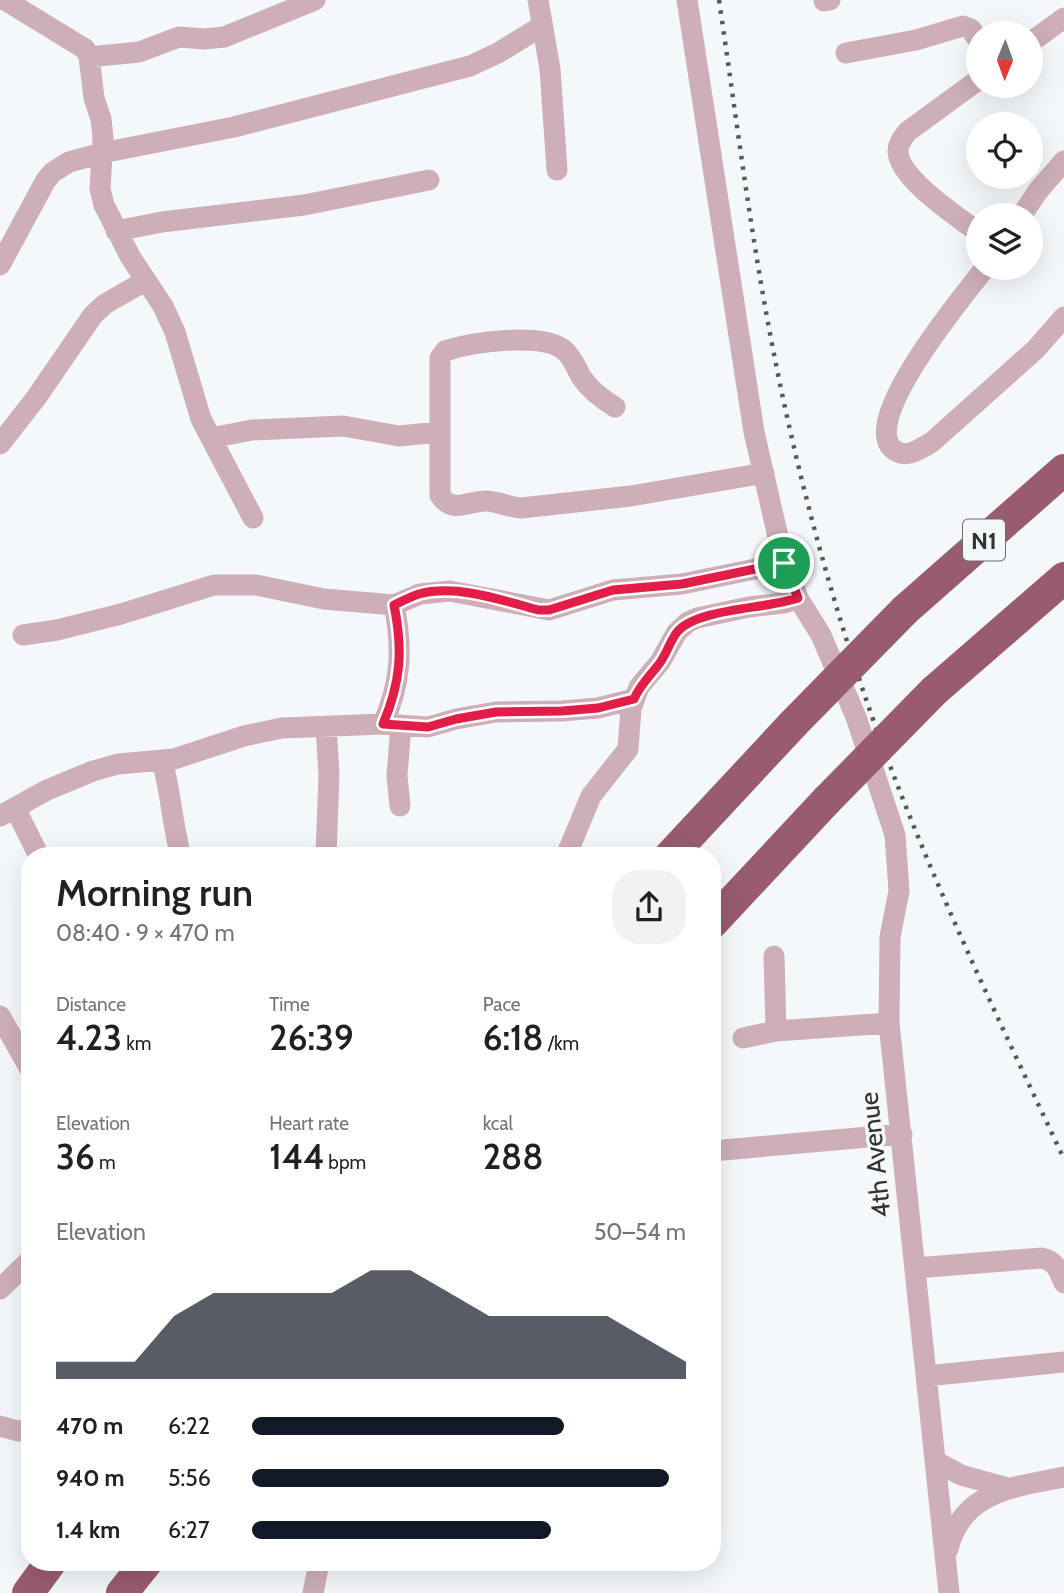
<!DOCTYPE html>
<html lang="en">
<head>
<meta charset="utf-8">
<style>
	:root { --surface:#fff; --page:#f2f2f2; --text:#202124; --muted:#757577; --accent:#111827 }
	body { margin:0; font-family:Cabin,sans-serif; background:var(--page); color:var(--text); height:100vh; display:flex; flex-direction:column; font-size:26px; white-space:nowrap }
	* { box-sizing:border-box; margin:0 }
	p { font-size:23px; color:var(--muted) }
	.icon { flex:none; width:38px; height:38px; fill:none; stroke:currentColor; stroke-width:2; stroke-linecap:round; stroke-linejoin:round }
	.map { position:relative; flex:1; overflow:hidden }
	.drawer { position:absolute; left:21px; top:847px; width:700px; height:724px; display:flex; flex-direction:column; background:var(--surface); border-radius:28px; box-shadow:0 7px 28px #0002 }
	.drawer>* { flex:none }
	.needle { width:46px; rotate:181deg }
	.controls { position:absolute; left:966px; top:21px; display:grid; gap:14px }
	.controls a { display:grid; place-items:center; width:77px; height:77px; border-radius:50%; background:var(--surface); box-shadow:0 7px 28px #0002; font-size:35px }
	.pin { position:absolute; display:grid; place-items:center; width:60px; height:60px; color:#fff; margin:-30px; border:4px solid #fff; border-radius:50%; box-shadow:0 2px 7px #0007 }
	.round { display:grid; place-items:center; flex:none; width:74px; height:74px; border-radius:28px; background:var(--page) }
	.summary { display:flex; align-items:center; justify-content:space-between; height:119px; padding:0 35px }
	h1 { font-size:38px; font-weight:600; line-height:52px }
	.metrics { display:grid; grid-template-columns:repeat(3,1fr); gap:10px; height:119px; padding:7px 35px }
	.metrics div { display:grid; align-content:center }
	.metrics b { font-size:35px; font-weight:600 }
	.metrics small { font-size:19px; font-weight:400 }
	.metrics p { font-size:19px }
	.chart { height:196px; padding:14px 35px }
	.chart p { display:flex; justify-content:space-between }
	.chart svg { width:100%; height:126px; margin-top:7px; fill:var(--accent); opacity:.7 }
	ul { padding:0 35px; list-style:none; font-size:23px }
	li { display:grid; grid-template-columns:112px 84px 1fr; align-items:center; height:52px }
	li i { height:18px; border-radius:9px; background:var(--accent) }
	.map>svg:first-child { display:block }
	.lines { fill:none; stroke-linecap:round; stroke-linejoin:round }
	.minor { stroke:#ceafb7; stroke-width:21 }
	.highway { stroke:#995c6e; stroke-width:32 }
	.rail { stroke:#565859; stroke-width:4.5; stroke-dasharray:3.5 7; stroke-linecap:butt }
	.highway-bridge { stroke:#995c6e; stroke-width:32 }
	.route-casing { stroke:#fff; stroke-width:14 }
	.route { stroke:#e11d48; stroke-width:9 }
	.labels { text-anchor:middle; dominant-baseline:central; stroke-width:7; stroke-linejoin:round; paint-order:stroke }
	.shield { fill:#f5f8fa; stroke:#6c6d6f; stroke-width:2 }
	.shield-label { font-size:24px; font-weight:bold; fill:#313233 }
	.street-label { font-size:26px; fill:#313233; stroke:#f5f8fa }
</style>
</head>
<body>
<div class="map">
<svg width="1064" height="1593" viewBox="0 0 1064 1593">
	<rect width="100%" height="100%" fill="#f5f8fa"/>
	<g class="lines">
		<!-- minor -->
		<path class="minor" d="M5,0l80,49 4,8 5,41 7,21 2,19 -3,51 4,16 27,53 32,48 12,26 26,87 10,19 41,-8 91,-4 56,10 40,-4
			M538,0l12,69 7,101
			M687,0l67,432 30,131 14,35 23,37 35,82 39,118 4,56 -9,46 -1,86 60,570
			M824,1l6,-1
			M1031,42l33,-24
			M846,53l70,-13 47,-14 8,3 7,11
			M89,57l50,-5 40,-15 26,2 19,-2 91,-37
			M978,80l-71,52c-4,6 -9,11 -9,19 0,27 60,66 80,81
			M1022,215l16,-24 26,-30
			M116,231l46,-9 142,-17 125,-25
			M0,265l46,-85 7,-8 16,-10 33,-9 132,-26 236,-61 28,-13 44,-27
			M985,268c-20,26 -126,152 -92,181 13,11 27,0 39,-7l104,-93 28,-32
			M615,407c-13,-8 -25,-17 -33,-29 -6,-9 -9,-21 -18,-28 -22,-18 -93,-8 -119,1l-5,7v137c12,20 30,5 47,6 12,1 22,6 34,7l110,-12 133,-23
			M211,438l42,80
			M0,444l36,-46 57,-83 12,-11 40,-23
			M394,605l26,-11 30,-3 99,19 64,-20 69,-6 102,-21
			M23,635l34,-5 64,-16 93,-29h42l68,14 70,6c9,44 7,77 -11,119
			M326,726l3,48 -3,82
			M162,761c9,31 10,63 19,95
			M400,806l-3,-30 4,-51
			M15,808l24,48
			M0,816l47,-26 46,-19 25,-7 56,-5 70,-23 38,-8 101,-4 45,3 28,-8 40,-7 66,-1 36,-3 36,-9
			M566,856l25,-60 37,-47 3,-40 8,-22 21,-25 17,-30 11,-10 9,-4 52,-11 35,-4 14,-5
			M774,956l2,75
			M0,1016l30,53
			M743,1038l33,-7 113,-8
			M712,1151l190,-17
			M915,1268l127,-10c14,3 17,13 22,25
			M0,1289l30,-29
			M926,1376l138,-14
			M0,1426l18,5 12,-1
			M935,1461l26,14 47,13
			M948,1549c14,-58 66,-62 116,-72
			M313,1593l6,-30"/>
		<!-- highway -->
		<path class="highway" d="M905,610l159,-140
			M934,691l130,-113
			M670,856l124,-133
			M712,923l115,-123
			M28,1593l22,-30
			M122,1593l24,-30"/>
		<!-- rail -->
		<path class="rail" d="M719,0c17,115 31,230 53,344 23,120 56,245 96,361 54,156 126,305 196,454"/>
		<!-- highway-bridge -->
		<path class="highway-bridge" d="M794,723l111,-113
			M827,800l107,-109"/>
	</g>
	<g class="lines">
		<defs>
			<path id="route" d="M784,563l14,35c-31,11 -99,10 -120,33 -8,9 -11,23 -19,33 -9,12 -19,21 -25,35l-36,9 -36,3 -66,1 -40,7 -28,8 -45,-3c18,-42 20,-75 11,-119 8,-4 16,-8 25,-11 37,-10 83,6 119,16h11l64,-20 69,-6z"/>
		</defs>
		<!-- route casing -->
		<use href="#route" class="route-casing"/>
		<!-- route -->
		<use href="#route" class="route"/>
	</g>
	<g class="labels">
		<!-- shield labels -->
		<rect class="shield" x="963" y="519.5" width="42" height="41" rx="5"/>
		<g class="shield-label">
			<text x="984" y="540">N1</text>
		</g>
		<!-- street labels -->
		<g class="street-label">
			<text transform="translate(875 1155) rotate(-96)">4th Avenue</text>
		</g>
	</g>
</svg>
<div class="controls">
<a><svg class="needle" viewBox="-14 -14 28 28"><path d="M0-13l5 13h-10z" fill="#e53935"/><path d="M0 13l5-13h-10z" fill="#757577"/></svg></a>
<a><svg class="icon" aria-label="locate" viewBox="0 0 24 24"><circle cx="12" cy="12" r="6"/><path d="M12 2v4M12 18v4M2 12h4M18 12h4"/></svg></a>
<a><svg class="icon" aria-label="layers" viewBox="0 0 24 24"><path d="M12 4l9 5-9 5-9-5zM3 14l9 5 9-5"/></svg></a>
</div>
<div class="pin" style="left:784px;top:563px;background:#1e9e55"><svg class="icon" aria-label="arrive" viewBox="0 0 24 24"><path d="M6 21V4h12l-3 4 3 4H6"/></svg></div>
<section class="drawer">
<div class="summary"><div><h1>Morning run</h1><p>08:40 · 9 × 470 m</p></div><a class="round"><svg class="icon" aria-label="share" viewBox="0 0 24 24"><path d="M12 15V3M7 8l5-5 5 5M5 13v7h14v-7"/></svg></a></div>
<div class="metrics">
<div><p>Distance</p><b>4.23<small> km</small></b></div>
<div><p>Time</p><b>26:39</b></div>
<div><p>Pace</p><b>6:18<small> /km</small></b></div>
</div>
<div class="metrics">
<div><p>Elevation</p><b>36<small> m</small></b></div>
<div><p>Heart rate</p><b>144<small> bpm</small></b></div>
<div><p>kcal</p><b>288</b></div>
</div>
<div class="chart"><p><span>Elevation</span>50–54 m</p>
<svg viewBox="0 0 160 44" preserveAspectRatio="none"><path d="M0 44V38L10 38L20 38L30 22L40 14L50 14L60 14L70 14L80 6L90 6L100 14L110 22L120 22L130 22L140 22L150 30L160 38V44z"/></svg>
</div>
<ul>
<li><b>470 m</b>6:22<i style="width:72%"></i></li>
<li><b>940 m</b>5:56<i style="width:96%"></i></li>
<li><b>1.4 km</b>6:27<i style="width:69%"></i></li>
</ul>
</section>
</div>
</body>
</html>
